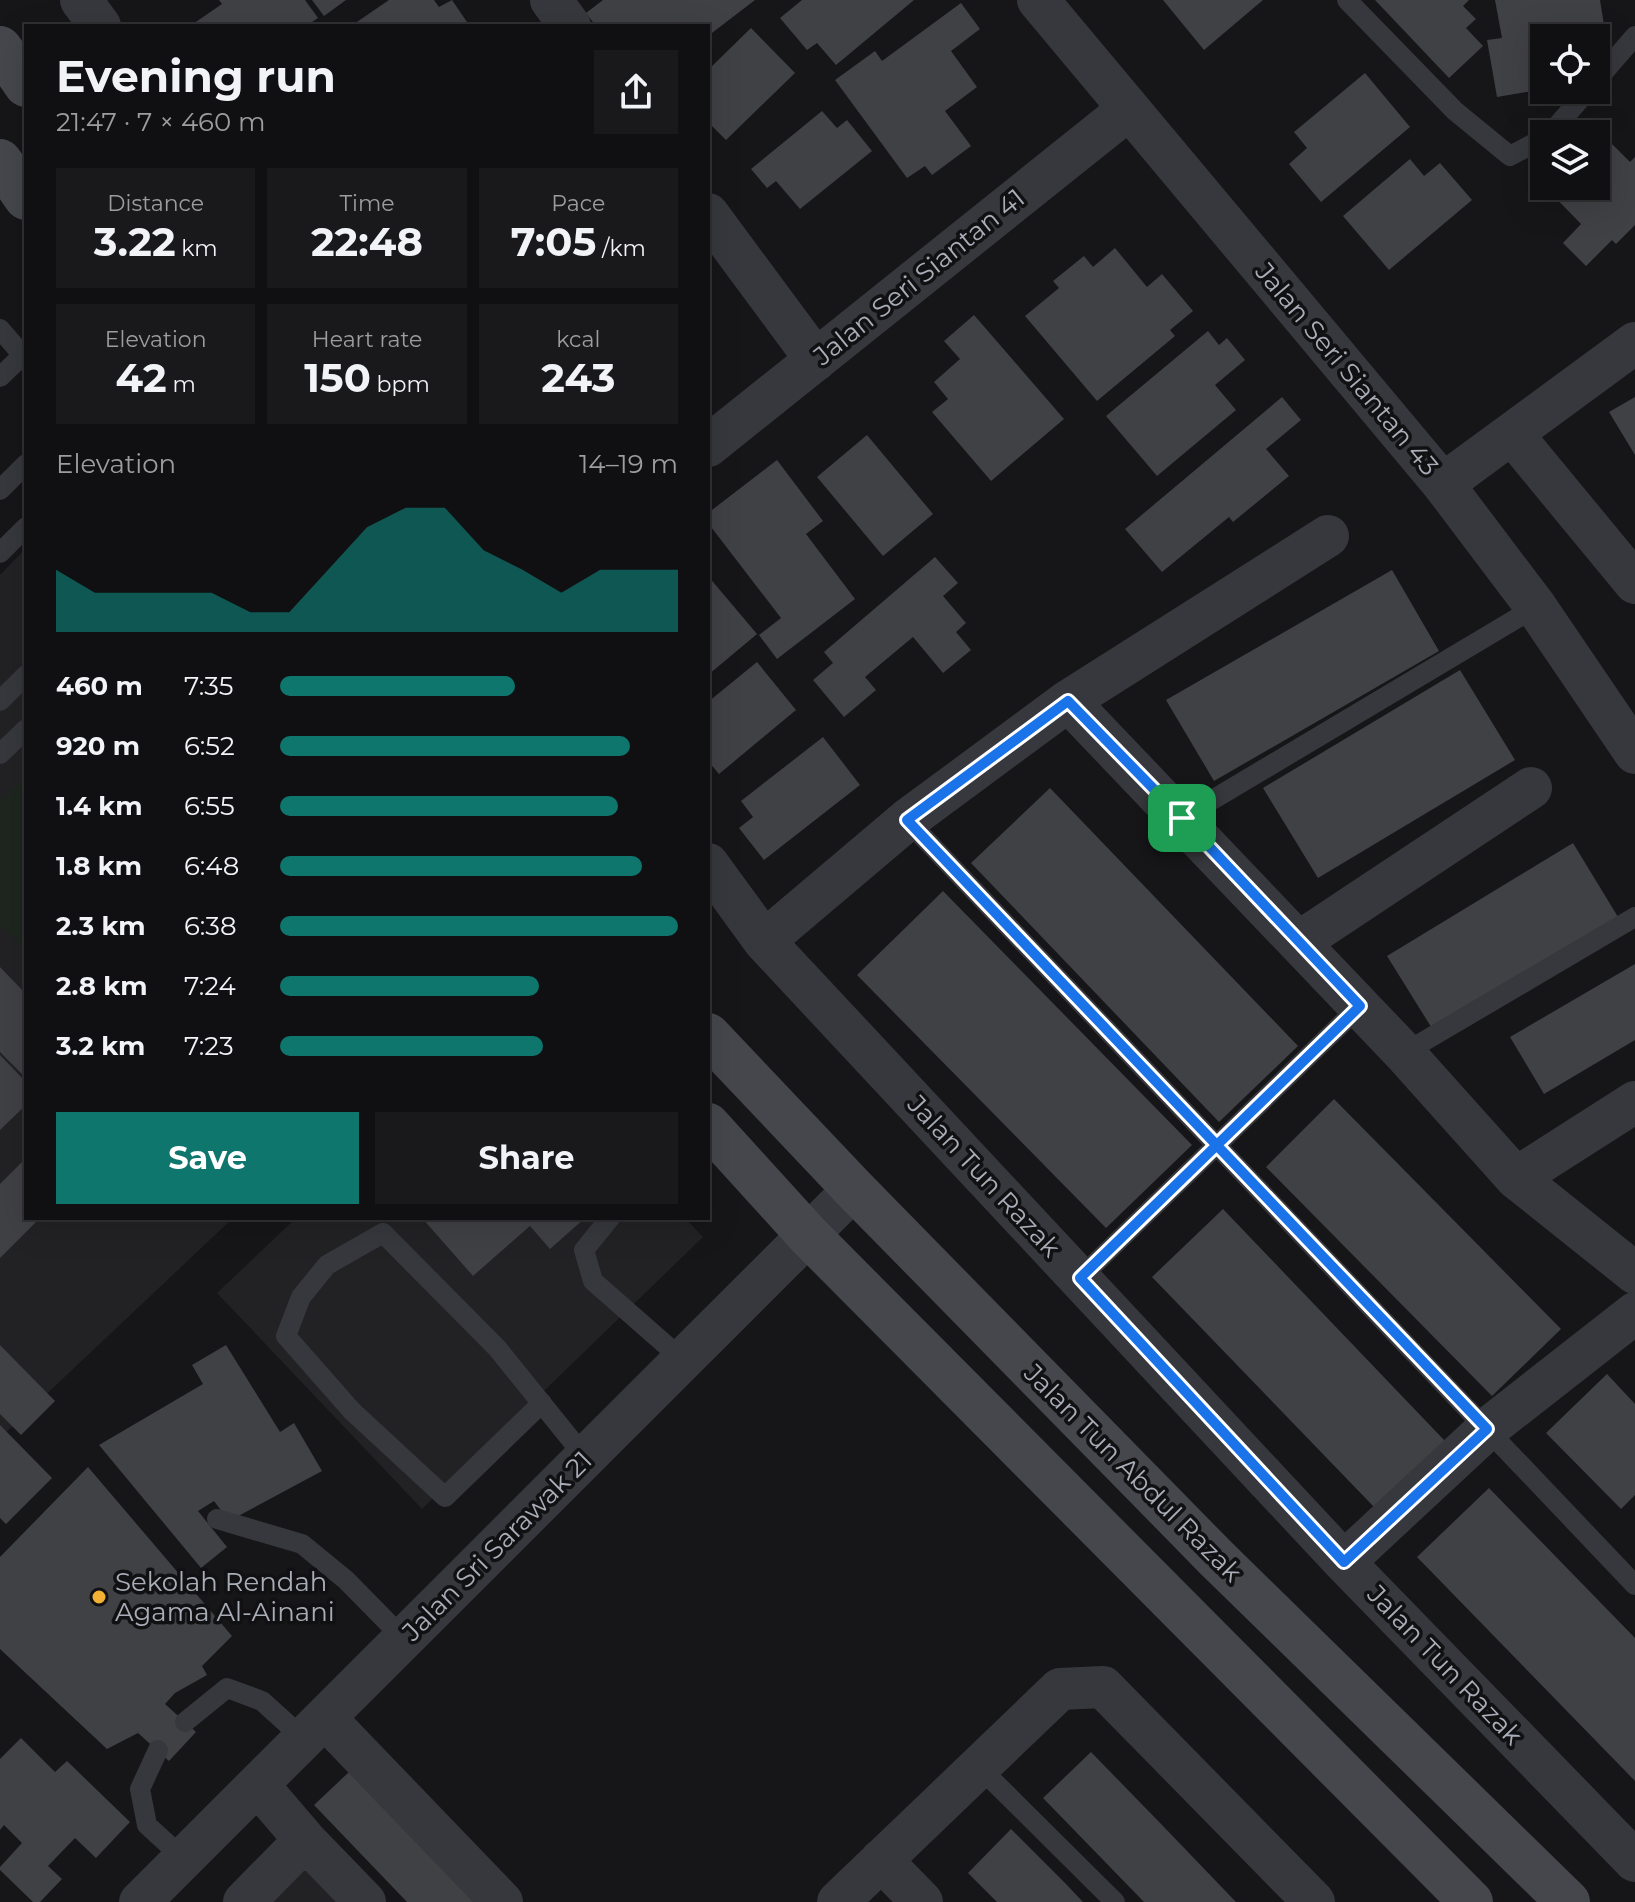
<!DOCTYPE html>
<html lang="en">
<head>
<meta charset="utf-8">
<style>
	:root { --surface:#101012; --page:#19191b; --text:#f1f3f6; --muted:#9c9d9f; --line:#303032; --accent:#0f766e }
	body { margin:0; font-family:Montserrat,sans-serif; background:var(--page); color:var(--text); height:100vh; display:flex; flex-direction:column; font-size:30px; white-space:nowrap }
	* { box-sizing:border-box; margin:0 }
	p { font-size:26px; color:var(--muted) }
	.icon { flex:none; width:44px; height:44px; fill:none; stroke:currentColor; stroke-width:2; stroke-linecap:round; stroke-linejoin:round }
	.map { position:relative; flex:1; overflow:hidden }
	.drawer { position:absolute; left:24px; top:24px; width:686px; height:1196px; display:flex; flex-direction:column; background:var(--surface); border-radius:0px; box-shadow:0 8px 32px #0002,0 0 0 2px var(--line) }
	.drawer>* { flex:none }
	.tools { position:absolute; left:1530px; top:24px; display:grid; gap:16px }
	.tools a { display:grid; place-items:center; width:80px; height:80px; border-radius:0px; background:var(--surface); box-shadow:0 8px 32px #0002,0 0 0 2px var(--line); font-size:40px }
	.pin { position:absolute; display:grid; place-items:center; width:68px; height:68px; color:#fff; margin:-34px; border-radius:16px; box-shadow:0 4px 12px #0006 }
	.round { display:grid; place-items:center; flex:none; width:84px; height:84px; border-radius:0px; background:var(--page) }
	.headline { display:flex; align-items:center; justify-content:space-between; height:136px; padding:0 32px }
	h1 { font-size:44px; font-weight:700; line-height:60px }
	.stats { display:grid; grid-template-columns:repeat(3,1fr); gap:12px; height:136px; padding:8px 32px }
	.stats div { display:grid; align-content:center; border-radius:0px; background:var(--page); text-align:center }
	.stats b { font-size:40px; font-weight:700 }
	.stats small { font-size:22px; font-weight:400 }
	.stats p { font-size:22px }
	.chart { height:224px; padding:16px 32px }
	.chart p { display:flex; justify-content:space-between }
	.chart svg { width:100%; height:144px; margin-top:8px; fill:var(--accent); opacity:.7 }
	.primary-button { display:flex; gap:16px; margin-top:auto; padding:16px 32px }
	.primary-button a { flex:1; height:92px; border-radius:0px; background:var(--accent); color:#fff; font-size:32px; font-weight:700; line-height:92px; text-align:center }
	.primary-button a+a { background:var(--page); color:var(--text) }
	ul { padding:0 32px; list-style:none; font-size:26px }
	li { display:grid; grid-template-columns:128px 96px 1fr; align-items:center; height:60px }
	li i { height:20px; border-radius:10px; background:var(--accent) }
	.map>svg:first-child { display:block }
	.built { fill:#222225 }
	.green { fill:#1e261f }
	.building { fill:#404145 }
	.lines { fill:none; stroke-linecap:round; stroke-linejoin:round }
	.lane { stroke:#37383d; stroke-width:20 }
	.street { stroke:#37383d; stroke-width:42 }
	.secondary { stroke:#45474d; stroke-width:44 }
	.route-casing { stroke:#fff; stroke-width:16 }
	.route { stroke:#1a73e8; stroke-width:10 }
	.poi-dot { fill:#f2b134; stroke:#111113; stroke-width:3 }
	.labels { text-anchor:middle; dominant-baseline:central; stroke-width:7; stroke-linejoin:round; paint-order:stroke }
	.street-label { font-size:26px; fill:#a8adb8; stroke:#111113 }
	.poi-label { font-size:26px; fill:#a8adb8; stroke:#111113; text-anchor:start }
</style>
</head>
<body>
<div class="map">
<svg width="1635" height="1902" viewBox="0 0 1635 1902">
	<rect width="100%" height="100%" fill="#161618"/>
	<!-- built -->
	<path class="built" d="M26,548v670h207l-233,220v-863z
		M296,1218h389l18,19 -281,272 -205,-216z
		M303,1857l43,45h-87z"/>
	<!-- green -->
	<path class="green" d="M26,777v174l-26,-25v-125z"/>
	<!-- building -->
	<path class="building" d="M219,0h86l13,18 -12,8h-116l32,-22z
		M312,0h34l-22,16z
		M389,0h45l5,7 13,-7 17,25 -118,1z
		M603,0h152l-47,36v-10h-112l-10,-13z
		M802,0h112l-78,65 -19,-22 -10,7 -27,-32z
		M1163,0h100l-59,50z
		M1375,0h94l-6,6 13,13 -10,9 17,18 -34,32z
		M1495,0h105l8,50 -12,2v-14h-52v51l-47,8 -10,-57 15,-2z
		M961,3l19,26 -29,22 26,36 -32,24 26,35 -39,29 -7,-9 -18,12 -72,-98 40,-29 7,10z
		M751,28l44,45 -69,67 -18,-18v-52z
		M1365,73l45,54 -89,75 -32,-38 18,-16 -13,-16z
		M822,111l15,17 10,-8 25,31 -72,58 -24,-28 -9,7 -16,-19z
		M1595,127l35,35 5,-5v68l-19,19 -4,-4 -26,26 -23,-23 18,-19 -41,-42 4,-4v8h52v-52h-8z
		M1410,159l14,17 16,-13 32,37 -83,70 -46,-54z
		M1115,248l32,39 15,-13 31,37 -23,19 5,6 -78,65 -72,-85 34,-28 -6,-7 31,-25 9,11z
		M974,315l90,104 -73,62 -59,-69 16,-13 -14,-17 26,-23 -16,-18z
		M1208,331l11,14 8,-7 18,22 -30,25 21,25 -79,66 -51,-60z
		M1282,397l19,23 -35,29 23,27 -56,46 -4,-5 -67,55 -37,-43z
		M1635,397v58l-26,-43z
		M867,435l66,79 -50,42 -66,-79z
		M777,460l46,61 -17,13 49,65 -78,60 -18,-24 22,-17 -73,-95v-10z
		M935,557l23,26 -15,13 23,27 -10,9 15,18 -28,23 -30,-36 -48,40 11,13 -32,27 -31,-37 20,-17 -9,-11z
		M1392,570l47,81 -225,130 -48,-81z
		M708,576l49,58 -49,41z
		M757,662l39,48 -77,64 -11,-13v-59z
		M1460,670l55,90 -197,118 -55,-90z
		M823,737l37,48 -96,75 -25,-32 14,-11 -12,-16z
		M1050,788l248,258 -79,76 -248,-259z
		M1573,843l45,74 -185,113 -46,-74z
		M943,891l249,254 -86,83 -249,-253z
		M1635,964v76l-91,54 -34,-57z
		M0,967l26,27v84l-26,-26z
		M0,1055l26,27v23l-26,25z
		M1334,1099l227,230 -69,67 -226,-229z
		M26,1158v60h14l-40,40v-74z
		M1223,1209l222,232 -70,67 -223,-231z
		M422,1218h163l-35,31 -20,-23 -57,50z
		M0,1345l55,56 -34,34 -21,-21z
		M226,1345l54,87 14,-9 28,48 -93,50 -15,-20 -16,10 29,36 -26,21 -102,-123 104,-61 -11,-19z
		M1607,1374l28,30v91l-14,14 -75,-76z
		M0,1425l52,53 -46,46 -6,-6z
		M88,1467l144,169 -30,30 5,9 -32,18 -10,11 31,28 -27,29 -31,-28 -31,16 -107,-100v-92z
		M1489,1488l146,150v143l-218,-224z
		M21,1738l34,34 12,-11 63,61 -34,36 -21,-20 -27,28 14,13 -22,23h-7l-33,-32v-3l22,-24 -18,-18 -4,5v-71z
		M1091,1752l72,74 73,76h-92l-101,-104z
		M349,1772l125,130h-67l-93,-97z
		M1011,1829l55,55 17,18h-86l-29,-29z"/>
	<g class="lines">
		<!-- lane -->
		<path class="lane" d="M1347,0l108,111 55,45 34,-18
			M1596,81l39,-45
			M1550,134l38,-44
			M0,329l26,30
			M0,377l23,-22
			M0,490l26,-26
			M0,553l26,-26
			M0,701l26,-26
			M0,754l26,-25
			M1182,818l354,-211
			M907,820l728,765
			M1404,1053l231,-136
			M610,1218l-26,32 9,31 90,79
			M1080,1278l280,-272
			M542,1403l-97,94 -93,-86 -66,-75 15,-39 26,-32 56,-32 114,115 88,109
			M217,1519l85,25 44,36 58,59
			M185,1722l42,-34 35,13 42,38
			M158,1750l-18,39 7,36 37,34
			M979,1767l136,135"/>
		<!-- street -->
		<path class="street" d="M81,0l19,26
			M551,0l19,26
			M1038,0l405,484 93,123 99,146
			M708,214l108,146
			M1513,435l122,148
			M708,446l421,-337
			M1443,484l192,-141
			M1068,701l336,352 112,125 119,95
			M708,864l56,77 580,621 291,299
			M764,941l143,-121 161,-119 260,-165
			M1299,942l232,-154
			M1516,1178l119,-76
			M1344,1562l143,-133 148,-116
			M325,1718l177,184
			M258,1785l47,55 60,62
			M881,1860l41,42
			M140,1902l714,-713
			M244,1902l61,-62
			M838,1902l222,-213 43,-2 211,215"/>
		<!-- secondary -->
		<path class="secondary" d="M0,48l26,37
			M0,161l26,37
			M708,1035l146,154 362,369 352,344
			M708,1125l100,110 663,667"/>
	</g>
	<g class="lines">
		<defs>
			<path id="route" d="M1182,818l178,188c-93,91 -187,181 -280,272l264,284 143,-133 -580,-609 161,-119 114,117"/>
		</defs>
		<!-- route casing -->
		<use href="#route" class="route-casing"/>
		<!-- route -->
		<use href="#route" class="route"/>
	</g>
	<!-- markers -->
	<circle class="poi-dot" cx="99" cy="1597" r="8"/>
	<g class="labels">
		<!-- street labels -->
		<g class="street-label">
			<text transform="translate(919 277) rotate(-39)">Jalan Seri Siantan 41</text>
			<text transform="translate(1347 369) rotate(50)">Jalan Seri Siantan 43</text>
			<text transform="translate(984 1176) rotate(47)">Jalan Tun Razak</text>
			<text transform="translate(1133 1473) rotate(45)">Jalan Tun Abdul Razak</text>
			<text transform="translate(497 1546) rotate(-45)">Jalan Sri Sarawak 21</text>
			<text transform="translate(1445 1665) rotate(46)">Jalan Tun Razak</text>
		</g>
		<!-- poi labels -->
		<g class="poi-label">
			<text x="115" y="1582">Sekolah Rendah<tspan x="115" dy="30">Agama Al-Ainani</tspan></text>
		</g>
	</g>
</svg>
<div class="tools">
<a><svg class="icon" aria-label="locate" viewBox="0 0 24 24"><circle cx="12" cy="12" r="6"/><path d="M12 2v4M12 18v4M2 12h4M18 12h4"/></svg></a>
<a><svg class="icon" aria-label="layers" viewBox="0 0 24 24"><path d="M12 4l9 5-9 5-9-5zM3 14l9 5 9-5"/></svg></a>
</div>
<div class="pin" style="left:1182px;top:818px;background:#1e9e55"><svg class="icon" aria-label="arrive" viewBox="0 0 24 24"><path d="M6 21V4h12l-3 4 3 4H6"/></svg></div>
<section class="drawer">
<div class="headline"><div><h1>Evening run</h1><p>21:47 · 7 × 460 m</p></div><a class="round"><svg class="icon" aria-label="share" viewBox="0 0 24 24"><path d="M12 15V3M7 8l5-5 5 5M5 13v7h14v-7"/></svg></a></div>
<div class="stats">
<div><p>Distance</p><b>3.22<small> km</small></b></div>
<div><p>Time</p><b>22:48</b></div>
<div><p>Pace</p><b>7:05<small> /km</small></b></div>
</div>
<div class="stats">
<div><p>Elevation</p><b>42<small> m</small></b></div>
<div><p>Heart rate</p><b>150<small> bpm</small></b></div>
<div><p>kcal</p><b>243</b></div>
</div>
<div class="chart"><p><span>Elevation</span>14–19 m</p>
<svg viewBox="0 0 160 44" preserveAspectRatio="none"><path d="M0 44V25L10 32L20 32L30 32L40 32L50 38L60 38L70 25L80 12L90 6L100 6L110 19L120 25L130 32L140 25L150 25L160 25V44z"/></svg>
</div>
<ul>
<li><b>460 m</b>7:35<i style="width:59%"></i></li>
<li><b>920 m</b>6:52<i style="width:88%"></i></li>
<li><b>1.4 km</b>6:55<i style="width:85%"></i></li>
<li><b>1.8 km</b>6:48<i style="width:91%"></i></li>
<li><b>2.3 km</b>6:38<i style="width:100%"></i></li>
<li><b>2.8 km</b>7:24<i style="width:65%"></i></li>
<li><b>3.2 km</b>7:23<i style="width:66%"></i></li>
</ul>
<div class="primary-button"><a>Save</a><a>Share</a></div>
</section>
</div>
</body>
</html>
